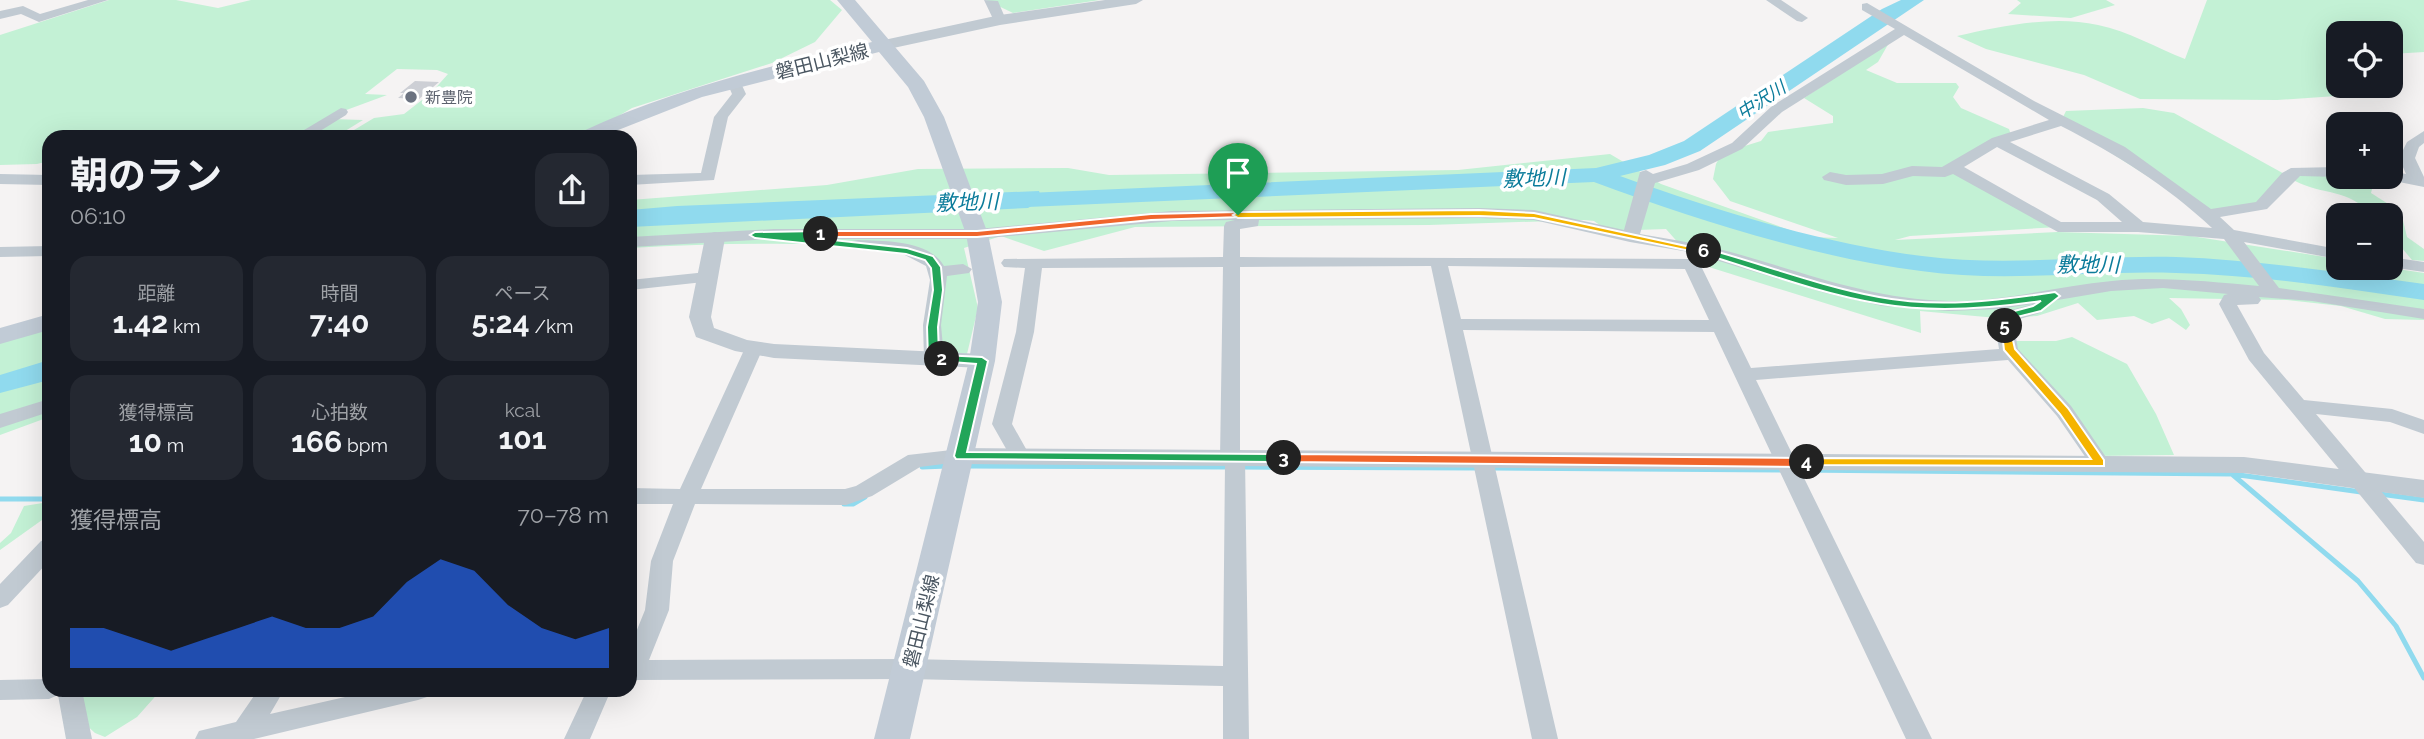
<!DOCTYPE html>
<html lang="ja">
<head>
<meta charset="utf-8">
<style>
	:root { --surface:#171b24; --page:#242831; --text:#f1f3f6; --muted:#9ea1a6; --accent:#2563eb }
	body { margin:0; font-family:Raleway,"Noto Sans JP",sans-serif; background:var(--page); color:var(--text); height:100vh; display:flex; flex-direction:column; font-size:26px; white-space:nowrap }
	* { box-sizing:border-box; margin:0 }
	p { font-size:23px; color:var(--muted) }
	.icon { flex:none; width:38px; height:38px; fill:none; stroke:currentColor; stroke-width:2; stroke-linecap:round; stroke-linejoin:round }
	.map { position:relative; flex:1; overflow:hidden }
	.side { position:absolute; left:42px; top:130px; width:595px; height:567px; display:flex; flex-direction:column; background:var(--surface); border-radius:21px; box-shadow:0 7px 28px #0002 }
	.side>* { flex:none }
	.controls { position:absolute; left:2326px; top:21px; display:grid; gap:14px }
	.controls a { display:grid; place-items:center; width:77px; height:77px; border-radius:14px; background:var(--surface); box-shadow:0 7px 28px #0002; font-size:35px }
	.pin { position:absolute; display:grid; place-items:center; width:60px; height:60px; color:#fff; margin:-72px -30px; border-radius:50% 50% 50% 0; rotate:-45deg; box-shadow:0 0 7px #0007 }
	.pin .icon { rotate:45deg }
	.km { position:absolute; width:35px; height:35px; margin:-18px; border-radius:50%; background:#222; color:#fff; font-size:19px; line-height:35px; text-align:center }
	.round { display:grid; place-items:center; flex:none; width:74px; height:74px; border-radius:21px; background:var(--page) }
	.overview { display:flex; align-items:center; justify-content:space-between; height:119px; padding:0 28px }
	h1 { font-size:38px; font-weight:700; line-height:52px }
	.metrics { display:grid; grid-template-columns:repeat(3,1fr); gap:10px; height:119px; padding:7px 28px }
	.metrics div { display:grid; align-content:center; border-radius:18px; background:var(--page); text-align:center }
	.metrics b { font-size:30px; font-weight:700 }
	.metrics small { font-size:19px; font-weight:400 }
	.metrics p { font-size:19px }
	.chart { height:196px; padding:14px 28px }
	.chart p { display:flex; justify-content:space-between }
	.chart svg { width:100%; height:126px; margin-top:7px; fill:var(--accent); opacity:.7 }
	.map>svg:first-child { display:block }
	.green { fill:#c3f1d5 }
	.water { fill:#90daee }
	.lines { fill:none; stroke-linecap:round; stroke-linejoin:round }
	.stream { stroke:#90daee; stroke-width:5 }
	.river { fill:#90daee; fill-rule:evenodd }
	.building { fill:#cdcfd5 }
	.minor { fill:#c1cad2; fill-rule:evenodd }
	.tertiary { fill:#c1cad2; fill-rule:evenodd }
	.secondary { fill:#c1cbd6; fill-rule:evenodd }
	.split-1 { fill:#f0652b; stroke:#fff; stroke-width:2 }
	.split-2 { fill:#22a559; stroke:#fff; stroke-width:2 }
	.split-3 { fill:#22a559; stroke:#fff; stroke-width:2 }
	.split-4 { fill:#f0652b; stroke:#fff; stroke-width:2 }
	.split-5 { fill:#f5b400; stroke:#fff; stroke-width:2 }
	.split-6 { fill:#22a559; stroke:#fff; stroke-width:2 }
	.split-7 { fill:#f5b400; stroke:#fff; stroke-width:2 }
	.worship-dot { fill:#6b7280; stroke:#fff; stroke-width:2.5 }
	.labels { text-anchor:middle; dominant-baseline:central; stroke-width:7; stroke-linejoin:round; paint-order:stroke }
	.far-worship-label { font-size:16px; fill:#5b616d; stroke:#fff; text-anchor:start }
	.far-water-label { font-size:18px; font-style:italic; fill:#0c7c9b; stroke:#fff }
	.street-label { font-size:19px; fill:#4a5661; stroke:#fff }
	.water-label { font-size:21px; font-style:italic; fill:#0c7c9b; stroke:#fff }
</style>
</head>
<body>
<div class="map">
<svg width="2424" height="739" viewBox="0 0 2424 739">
	<rect width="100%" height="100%" fill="#f5f3f3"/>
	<!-- green -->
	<path class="green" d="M109,0h67l42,8 33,-8h579l12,10 -27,32 -43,21 -140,45 -47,28h-241l30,-18 30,-4 27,-21 17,-19 -11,-4 -40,-1 -32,25 22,1 -46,17 -9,7 31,1 -26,16h-73l-38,-5 -1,3 26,2h-202v25l-12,3 -37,1v-130z
		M986,0h114l-87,13z
		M2017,0h89l9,5 -44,13 -63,-4 13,-11z
		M2207,0h217v52l-33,2 -1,-21h-52v53h20l7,8 -88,6 -137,-1 -56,-24 -98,-26 -29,-13c46,-10 95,-21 141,-11 30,6 59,23 87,34z
		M1890,41l-12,21 -12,8 31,13h59l3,4 -6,10 8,11 48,21 2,6 -59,31 106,61 -148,9 -15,4 162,-8 134,4 147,23v9h53l33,5v47l-39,-1 -44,-13 -54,-6 -118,-2 12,11 9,16 -4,5 -17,-12 -17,6 -18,-8 -37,4 -19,-17 -41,13 -40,2 -77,-7 1,22 -225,-70 -30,-34 -58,2 -14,-10 -10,-1 -155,5 -294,2 -91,24 -43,-15 -37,12 14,60 -11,46 -25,-3 -8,-92c-47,-14 -95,-15 -144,-15 -53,-1 -106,1 -160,4v-48l197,-15 91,-16 150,-1 41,7 349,-5 152,-16 51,30 148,53 29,1 -108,-37 -17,-22 3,-15 6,-11 39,-12 7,-9 65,-9v-7l-29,-18z
		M2143,108l31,5 114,63 -27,30 -54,8 -146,-93 5,-10z
		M2293,173l82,4 -4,16 30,19 6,25 17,12v12l-12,-1 -21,-25 -1,-20h-18c-26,-28 -48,-19 -77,-34z
		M49,323v94l-49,18v-97z
		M2072,337l55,27 29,50 18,41 -79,1 -83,-115h44z
		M49,502v13l-49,35v-7l11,-10 13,-27z
		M82,690h79l-24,27 -32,20 -10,-4 -13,-12z"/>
	<!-- water -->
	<path class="water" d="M1039,191l3,9 -14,8 -398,19v-17l47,-4z
		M49,360v20l-49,13v-18z"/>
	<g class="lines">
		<!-- stream -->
		<path class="stream" d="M967,466l261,1
			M922,467l26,-1
			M1240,467l240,1
			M1492,468l292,2
			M1797,470l435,4 129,18
			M2233,475l125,106 38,45 28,52
			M2380,494l44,6
			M0,499h49
			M844,504h9l12,-7"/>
		<!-- river -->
		<path class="river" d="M1901,0h23l-224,151 -35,14 -45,11c92,33 206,69 302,80 84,11 170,-1 254,1 84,3 166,16 248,27v16c-82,-12 -165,-25 -248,-27 -84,-3 -171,10 -255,-2 -109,-14 -224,-51 -327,-89l-591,26 -8,-2 -4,-5 4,-5 8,-2 593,-26 53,-13 35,-14 198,-132z"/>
	</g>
	<!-- building -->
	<path class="building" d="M415,81l24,1 -20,17 -21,-1 6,-5h-4z"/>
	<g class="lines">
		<!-- minor -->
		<path class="minor" d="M88,0h20l-69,22 -18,-8 -21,5v-8l23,-5 17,8z
			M984,0l14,1 8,19 -1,3h-10z
			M1766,0h15l27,18 -6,4 -5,-1z
			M1867,3l167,98 91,46 86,62 45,-7 26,-29 9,-5 47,-1v10l-38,-1 -33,33 -47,8 14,13 104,19v10l-94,-17 35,46 145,21v10l-112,-18 -53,-4 2,3 -3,4 -21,1 27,48 40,47 88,9 32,11v14l-34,-12 -74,-8 108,128v23l-8,-2 -167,-203 -30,-56 5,-9 4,-1 -65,-6 -52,3 -77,13 9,5 -3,4 -27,8 5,28 53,57 39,57 -3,5h-14l-36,-52 -49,-56 -252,20 176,359h-26l-192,-407 -251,-2 95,409h-26l-101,-473 -191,1v185l5,6 4,281h-26v-53l-314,-7 -279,1v-33l15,-37 6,-49 22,-57h-43v-16l50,1 65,-141 9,-6 9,6 -62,141h144l11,-3 52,-31 52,-6 7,2 3,5 -3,5 -47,6 -48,29 -26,9 -151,-1 -22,57 -4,49 -20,50 260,-1 314,7 2,-202 -5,-6 3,-191 -181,1 -8,64 -22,92 18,32 -3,5h-14l-21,-37 24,-92 9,-64 -21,-1 -3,-4 3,-4 219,-2 1,-31 2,-4 9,-2 -63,1 -195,18h-203l-144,8v-10l144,-8h203l195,-18 307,-3 55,2 90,20 16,-58 6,-2 7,4 34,-10 45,-21 40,-37 123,-77 -33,-19v-6zM1904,35l145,85 -57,18 -50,29 -30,-1 -30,8 -36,1 -16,-3 -8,5 2,3 22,5 37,-1 30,-8 32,1 8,-3 105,58h80l86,7 35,47c-49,-4 -98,-10 -147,-5 -55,5 -108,21 -163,20 -73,-2 -132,-24 -201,-44 -36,-11 -72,-17 -108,-23l15,-51 44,-13 43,-21 40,-37zM2061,126c55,28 105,59 151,102l-69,-6 -34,-28 -99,-52zM1997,147l100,53 25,22h-61l-97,-55zM1479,218l55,2 96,22 59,10 136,41 57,13 67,5 49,-2 35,-5 -36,10 -3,4 5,31 -248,19 -51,-104 -9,-5 -451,-2v-28l18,-3 1,-6zM1448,266l237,3 24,51 -248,-1z
			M734,78l5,1 7,15 -18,23 -14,63 -84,5v-10l71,-2 13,-56 18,-23 -5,-12z
			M341,108l5,1 2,3 -2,3 -34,21h-18z
			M2424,131v12l-5,4 -4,11 9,19v10l-40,-8 -1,-2h7v-6l16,3 -7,-16 8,-16z
			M0,174l49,1v10l-49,-1z
			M858,240c27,1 71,0 86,26l19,-2 9,5 -3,4 -22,3 -6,49 3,33 -3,4h-14l-3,-4 -1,-33 7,-45 -4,-14 -23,-12 -51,-5 -3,-4 3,-4z
			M49,246v10l-49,1v-10z
			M2390,257l34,5v10l-34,-5z
			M707,272l6,1 3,4 -3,4 -83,9v-10z
			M49,399v13l-49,16v-14z
			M49,539v22l-41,44 -8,3v-24l41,-43z
			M49,679v11h33l10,49h-26l-8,-44 -9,4 -49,1v-20z
			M258,690h26l-14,24 106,-24h54l-3,7 -9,3 -164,39h-59l4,-8 37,-9z
			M587,690h24l-21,49h-26z"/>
		<!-- tertiary -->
		<path class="tertiary" d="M1105,0h38l-7,4 -136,21 -116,25 -8,-5 8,-5 116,-25z
			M715,232l7,2 3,4 -14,79 3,11 33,12 27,4 208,10 8,2 3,5 -3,5 -8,2 -208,-10 -39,-7 -39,-14 -7,-20 16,-79 3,-4z
			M960,448l1284,9 180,23v18l-180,-25 -1284,-9 -9,-2 -3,-6 3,-6z"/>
		<!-- secondary -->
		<path class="secondary" d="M837,0h18l69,81 20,36 44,117 14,68 -7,59 -85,378h-36l95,-378 9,-59 -12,-68 -42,-117 -16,-30 -29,-35 -177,45 -99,39h-25l3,-4c93,-44 191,-66 291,-90z
			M49,314v16l-49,14v-16z"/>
	</g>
	<!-- split-1 -->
	<path class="split-1" d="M1238,212l5,3 -1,2 -91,3 -174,17h-156l-5,-3 5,-3h156l174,-17z"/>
	<!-- split-2 -->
	<path class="split-2" d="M821,231l4,1v4l-20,1 102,11 26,8 8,11 2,23 -5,37 1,28 7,1v5l-12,1 -6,-4 -1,-31 6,-37 -2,-22 -6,-8 -19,-6 -151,-16 -5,-3 5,-3z"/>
	<!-- split-3 -->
	<path class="split-3" d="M942,355l40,2 6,4 -21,91 317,2 6,4 -6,4 -328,-3 -2,-3 22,-92 -38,-3v-5z"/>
	<!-- split-4 -->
	<path class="split-4" d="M1284,454l523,4 6,4 -6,5 -523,-5 -6,-4z"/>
	<!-- split-5 -->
	<path class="split-5" d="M2001,323h8l6,26 53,59 36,52v6l-301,-1 -2,-3 6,-4 284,1 -31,-45 -56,-64z"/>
	<!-- split-6 -->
	<path class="split-6" d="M1704,248c59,16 116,38 175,49 58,11 118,4 176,-5l5,4 -19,15 -32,8 1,7 -5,3 -6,-3v-11l34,-9 8,-5c-53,8 -107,12 -160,3 -61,-10 -121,-33 -180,-51v-4z"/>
	<!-- split-7 -->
	<path class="split-7" d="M1479,210l55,3 175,38 -5,3 -170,-36 -55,-2 -241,2 -5,-3 5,-3z"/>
	<!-- markers -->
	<circle class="worship-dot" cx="411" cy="97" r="7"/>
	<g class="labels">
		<!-- far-worship labels -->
		<g class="far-worship-label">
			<text x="425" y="97">新豊院</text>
		</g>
		<!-- far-water labels -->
		<g class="far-water-label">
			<text transform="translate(1761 100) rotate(-33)">中沢川</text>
		</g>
		<!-- street labels -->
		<g class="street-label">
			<text transform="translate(822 61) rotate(-14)">磐田山梨線</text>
			<text transform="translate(921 621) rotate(-76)">磐田山梨線</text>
		</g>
		<!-- water labels -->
		<g class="water-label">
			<text transform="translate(1534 178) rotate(-2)">敷地川</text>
			<text transform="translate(967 202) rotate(-2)">敷地川</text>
			<text x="2088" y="264">敷地川</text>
		</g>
	</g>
</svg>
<div class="controls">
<a><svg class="icon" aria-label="locate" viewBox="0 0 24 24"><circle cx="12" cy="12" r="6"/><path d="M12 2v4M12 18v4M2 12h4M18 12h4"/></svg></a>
<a>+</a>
<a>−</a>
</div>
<div class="pin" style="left:1238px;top:215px;background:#1e9e55"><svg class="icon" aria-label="arrive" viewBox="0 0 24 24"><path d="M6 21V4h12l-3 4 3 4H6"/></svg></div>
<b class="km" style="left:821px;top:234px">1</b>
<b class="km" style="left:942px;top:359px">2</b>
<b class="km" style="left:1284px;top:458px">3</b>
<b class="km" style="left:1807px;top:462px">4</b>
<b class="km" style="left:2005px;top:326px">5</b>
<b class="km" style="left:1704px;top:251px">6</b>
<section class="side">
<div class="overview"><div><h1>朝のラン</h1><p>06:10</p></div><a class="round"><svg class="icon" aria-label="share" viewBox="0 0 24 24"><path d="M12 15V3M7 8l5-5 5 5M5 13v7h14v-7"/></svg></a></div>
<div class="metrics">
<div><p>距離</p><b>1.42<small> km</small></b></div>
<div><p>時間</p><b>7:40</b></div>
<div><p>ペース</p><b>5:24<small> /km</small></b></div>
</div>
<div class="metrics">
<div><p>獲得標高</p><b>10<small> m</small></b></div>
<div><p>心拍数</p><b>166<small> bpm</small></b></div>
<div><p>kcal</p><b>101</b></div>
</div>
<div class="chart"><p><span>獲得標高</span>70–78 m</p>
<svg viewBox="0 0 160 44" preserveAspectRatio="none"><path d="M0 44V30L10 30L20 34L30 38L40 34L50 30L60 26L70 30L80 30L90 26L100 14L110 6L120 10L130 22L140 30L150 34L160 30V44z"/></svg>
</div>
</section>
</div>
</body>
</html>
